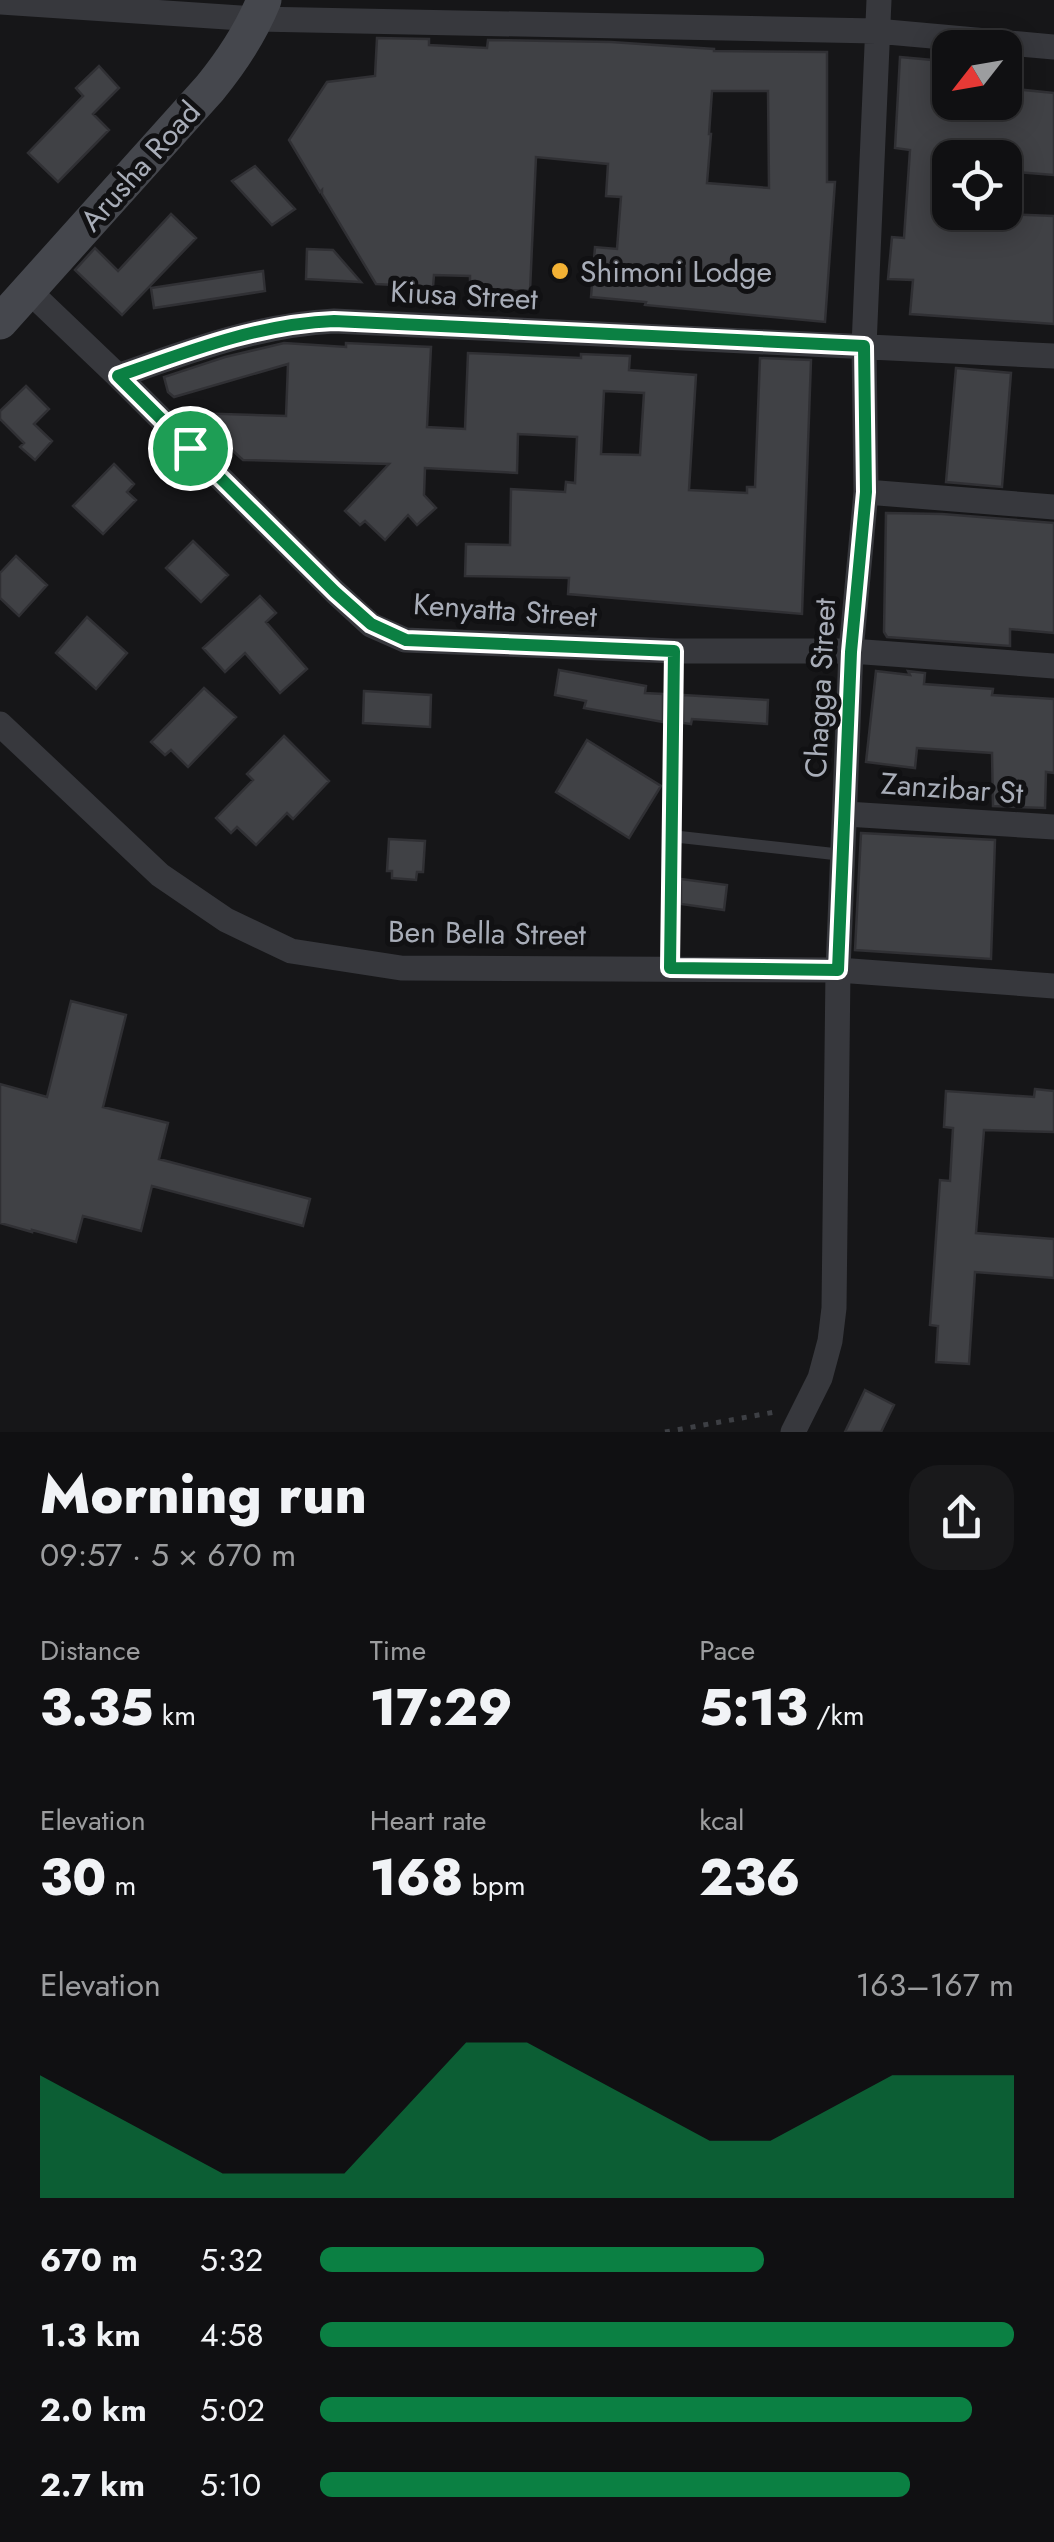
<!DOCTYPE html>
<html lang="en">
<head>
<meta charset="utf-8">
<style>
	:root { --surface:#101012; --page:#19191b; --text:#f1f3f6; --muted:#9c9d9f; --line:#303032; --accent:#0b8043 }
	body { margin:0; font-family:Jost,sans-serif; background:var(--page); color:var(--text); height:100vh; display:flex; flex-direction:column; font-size:38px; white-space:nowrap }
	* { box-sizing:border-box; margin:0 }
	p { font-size:32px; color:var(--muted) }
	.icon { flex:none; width:55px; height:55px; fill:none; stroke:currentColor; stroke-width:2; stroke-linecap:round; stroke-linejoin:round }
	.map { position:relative; height:1432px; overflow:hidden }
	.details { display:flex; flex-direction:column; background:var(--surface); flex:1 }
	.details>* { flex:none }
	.needle { width:65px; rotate:239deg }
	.buttons { position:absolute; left:932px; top:30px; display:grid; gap:20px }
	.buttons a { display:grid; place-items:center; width:90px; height:90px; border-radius:20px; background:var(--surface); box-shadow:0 5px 25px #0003,0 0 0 2px var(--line); font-size:50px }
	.pin { position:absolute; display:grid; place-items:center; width:85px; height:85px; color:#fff; margin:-42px; border:5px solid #fff; border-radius:50%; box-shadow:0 2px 10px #0007 }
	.round { display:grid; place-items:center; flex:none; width:105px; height:105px; border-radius:30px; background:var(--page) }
	.headline { display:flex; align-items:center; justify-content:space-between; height:170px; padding:0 40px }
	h1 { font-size:55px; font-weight:800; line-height:75px }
	.stats { display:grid; grid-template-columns:repeat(3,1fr); gap:15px; height:170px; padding:10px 40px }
	.stats div { display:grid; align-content:center }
	.stats b { font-size:50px; font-weight:800 }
	.stats small { font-size:28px; font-weight:400 }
	.stats p { font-size:28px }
	.chart { height:280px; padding:20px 40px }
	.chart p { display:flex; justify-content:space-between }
	.chart svg { width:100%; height:180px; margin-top:10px; fill:var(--accent); opacity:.7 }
	ul { padding:0 40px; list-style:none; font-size:32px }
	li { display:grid; grid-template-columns:160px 120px 1fr; align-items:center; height:75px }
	li i { height:25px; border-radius:12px; background:var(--accent) }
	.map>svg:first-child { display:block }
	.building { fill:#404145; stroke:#303034; stroke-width:2.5; fill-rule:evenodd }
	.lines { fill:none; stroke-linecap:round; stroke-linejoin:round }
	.path { stroke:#3d3f44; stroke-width:5; stroke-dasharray:5 8; stroke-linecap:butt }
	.service { stroke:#37383d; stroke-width:12 }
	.minor { stroke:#37383d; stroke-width:25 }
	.secondary { stroke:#45474d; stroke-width:35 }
	.route-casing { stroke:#fff; stroke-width:20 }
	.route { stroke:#0b8043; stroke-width:12 }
	.poi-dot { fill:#f2b134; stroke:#111113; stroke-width:4 }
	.labels { text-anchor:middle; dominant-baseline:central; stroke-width:10; stroke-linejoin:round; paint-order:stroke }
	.street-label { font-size:30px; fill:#a8adb8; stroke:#111113 }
	.poi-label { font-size:30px; fill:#a8adb8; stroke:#111113; text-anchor:start }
</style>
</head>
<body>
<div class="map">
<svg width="1054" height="1432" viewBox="0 0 1054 1432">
	<rect width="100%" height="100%" fill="#161618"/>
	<!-- building -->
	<path class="building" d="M377,38l52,1v6l58,3 1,-8 123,2 103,7v2l113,1v130h8l-10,140 -180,-17 1,-3 -55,-5 4,-50 22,2 4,-52 -15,-1 2,-32 -72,-7 -6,134 -60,-3v-12l-36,-1 -1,12 -57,-3 -54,-90v-4l-2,2 -31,-52 38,-58 48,-6zM712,91h56l1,97 -62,-5 4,-49h-2z
		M900,57l43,4 -4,41h66v-14l49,5v82l-49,-4v-13h-57l-4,54 110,4v108l-144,-10 3,-34 -25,-1 4,-42 12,1 6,-88 -15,-2z
		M99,66l20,22 -26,26 16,16 -51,52 -30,-29 55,-57 -7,-8z
		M255,166l40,43 -23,16 -40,-44z
		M171,214l25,24 -74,77 -47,-45 20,-22 23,23z
		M307,249l26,1 28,32 -55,-3z
		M263,271l2,20 -111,17 -3,-20z
		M284,343l62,4v-4l85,4 -4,80 38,2 3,-76 113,5v-4l49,2 -1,14 67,5 -7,115 58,3v-6h8l5,-129 51,2 -9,254 -234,-20 1,-16 -104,-2 1,-32 44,1 1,-56 54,3 1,-10 9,1 2,-46 -59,-3 -1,39 -92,-5 -1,27 12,13 -19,17 -9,-10 -23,25 -20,-19 -5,4 -15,-14 44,-47 -146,-4 -52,-47 95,3 2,-52 -114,33 -6,-5 -4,-15 61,-20zM604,391l40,2 -4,62 -39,-1z
		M956,368l55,5 -9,114 -56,-5z
		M26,386l23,23 -15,15 18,17 -17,19 -15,-13 4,-4 -24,-24v-8z
		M114,464l20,20 -7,8 9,8 -33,34 -30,-28z
		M886,513l56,1 112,9v110l-44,-4v17l-123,-9 -3,-5z
		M193,541l35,34 -27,27 -35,-34z
		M16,556l31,29 -28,31 -19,-18v-25z
		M260,596l16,17 -10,9 41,47 -27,24 -35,-40 -20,19 -22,-24z
		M87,617l40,36 -31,36 -40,-36z
		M559,670l87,16 -1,7 18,1v28l-79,-14 2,-7 -31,-6z
		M876,671l34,4 -2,-4 17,2 -1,11 69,5 -1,6 62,4v74l-8,-1 -1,36 -52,-2 -1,-53 -75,-5 -2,20 -49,-6z
		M204,688l32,29 -48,50 -17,-17 -6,5 -14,-13z
		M364,691l67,4 -1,32 -67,-4z
		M683,695l85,5 -1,24 -75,-5 -1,5 -8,-1z
		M284,736l45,45 -36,38 -6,-6 -31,32 -19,-18 -6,6 -15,-15 37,-38 -6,-6z
		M587,740l74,46 -32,52 -73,-46z
		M861,833l134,7 -4,119 -136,-9z
		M389,839l36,2 -2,31h-6l-1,8 -24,-2v-7h-5z
		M681,879l46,6 -3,25 -43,-6z
		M71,1001l55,14 -23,92 65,16 -9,36 151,40 -7,27 -151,-40 -11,45 -58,-15 -7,26 -44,-12v2l-32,-9v-139l47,13z
		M1035,1089l19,2v41l-70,-2 -8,103 78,6v39l-79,-6 -6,92 -33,-2 2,-36 -8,-1 10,-145 10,1 3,-53 -9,-1 2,-36 88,6z
		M865,1390l29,15 -13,27h-36z"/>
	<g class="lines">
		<!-- path -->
		<path class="path" d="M665,1432l110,-20"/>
		<!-- service -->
		<path class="service" d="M671,836l172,19
			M670,968l4,-317"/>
		<!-- minor -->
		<path class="minor" d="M0,2l257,17 619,12 178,16
			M29,291l89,85 217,216 36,33 34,15 269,11h177l203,15
			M118,376c71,-25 140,-51 216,-55l720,35
			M866,492l188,15
			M0,724l160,151 66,45 65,31 110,17 437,2 216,16
			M846,814l208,13
			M793,1432l27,-54 10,-37 4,-33 4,-338 13,-319 15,-159 -2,-146 15,-346"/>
		<!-- secondary -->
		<path class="secondary" d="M0,322l210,-234c22,-27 41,-56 54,-88"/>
	</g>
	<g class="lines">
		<defs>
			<path id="route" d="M334,321l530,25 2,146 -15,160 -13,318 -168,-2 4,-317 -268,-11 -35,-16 -36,-32 -217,-216c71,-25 140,-52 216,-55z"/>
		</defs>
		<!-- route casing -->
		<use href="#route" class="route-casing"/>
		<!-- route -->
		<use href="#route" class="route"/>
	</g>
	<!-- markers -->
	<circle class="poi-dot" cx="560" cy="271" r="10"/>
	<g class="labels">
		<!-- street labels -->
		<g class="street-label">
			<text transform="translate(140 166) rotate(-48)">Arusha Road</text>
			<text transform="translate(464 295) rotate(3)">Kiusa Street</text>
			<text transform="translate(505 610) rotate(4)">Kenyatta Street</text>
			<text transform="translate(820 688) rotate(-87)">Chagga Street</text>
			<text transform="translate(952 788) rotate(4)">Zanzibar St</text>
			<text transform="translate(487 933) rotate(1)">Ben Bella Street</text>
		</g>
		<!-- poi labels -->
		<g class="poi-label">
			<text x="580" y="271">Shimoni Lodge</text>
		</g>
	</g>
</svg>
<div class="buttons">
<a><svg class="needle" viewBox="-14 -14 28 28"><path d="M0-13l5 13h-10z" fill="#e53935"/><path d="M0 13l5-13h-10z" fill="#9c9d9f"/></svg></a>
<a><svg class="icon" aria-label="locate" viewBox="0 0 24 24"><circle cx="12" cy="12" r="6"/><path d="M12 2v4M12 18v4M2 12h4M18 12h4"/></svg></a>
</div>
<div class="pin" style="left:190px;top:448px;background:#1e9e55"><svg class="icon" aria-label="arrive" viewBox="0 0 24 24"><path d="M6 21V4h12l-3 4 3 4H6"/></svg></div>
</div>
<section class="details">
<div class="headline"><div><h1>Morning run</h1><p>09:57 · 5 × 670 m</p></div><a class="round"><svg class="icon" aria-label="share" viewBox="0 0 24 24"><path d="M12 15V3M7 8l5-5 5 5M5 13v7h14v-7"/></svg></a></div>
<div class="stats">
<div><p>Distance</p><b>3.35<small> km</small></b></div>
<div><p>Time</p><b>17:29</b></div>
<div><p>Pace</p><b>5:13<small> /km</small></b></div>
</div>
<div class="stats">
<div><p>Elevation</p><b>30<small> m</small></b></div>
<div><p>Heart rate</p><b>168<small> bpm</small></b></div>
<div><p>kcal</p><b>236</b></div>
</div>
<div class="chart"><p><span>Elevation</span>163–167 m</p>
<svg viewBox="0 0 160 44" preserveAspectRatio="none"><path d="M0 44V14L10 22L20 30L30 38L40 38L50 38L60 22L70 6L80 6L90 14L100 22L110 30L120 30L130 22L140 14L150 14L160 14V44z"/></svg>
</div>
<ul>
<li><b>670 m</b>5:32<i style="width:64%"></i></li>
<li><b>1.3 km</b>4:58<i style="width:100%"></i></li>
<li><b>2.0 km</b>5:02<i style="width:94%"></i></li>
<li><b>2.7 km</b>5:10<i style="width:85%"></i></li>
</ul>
</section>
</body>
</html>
